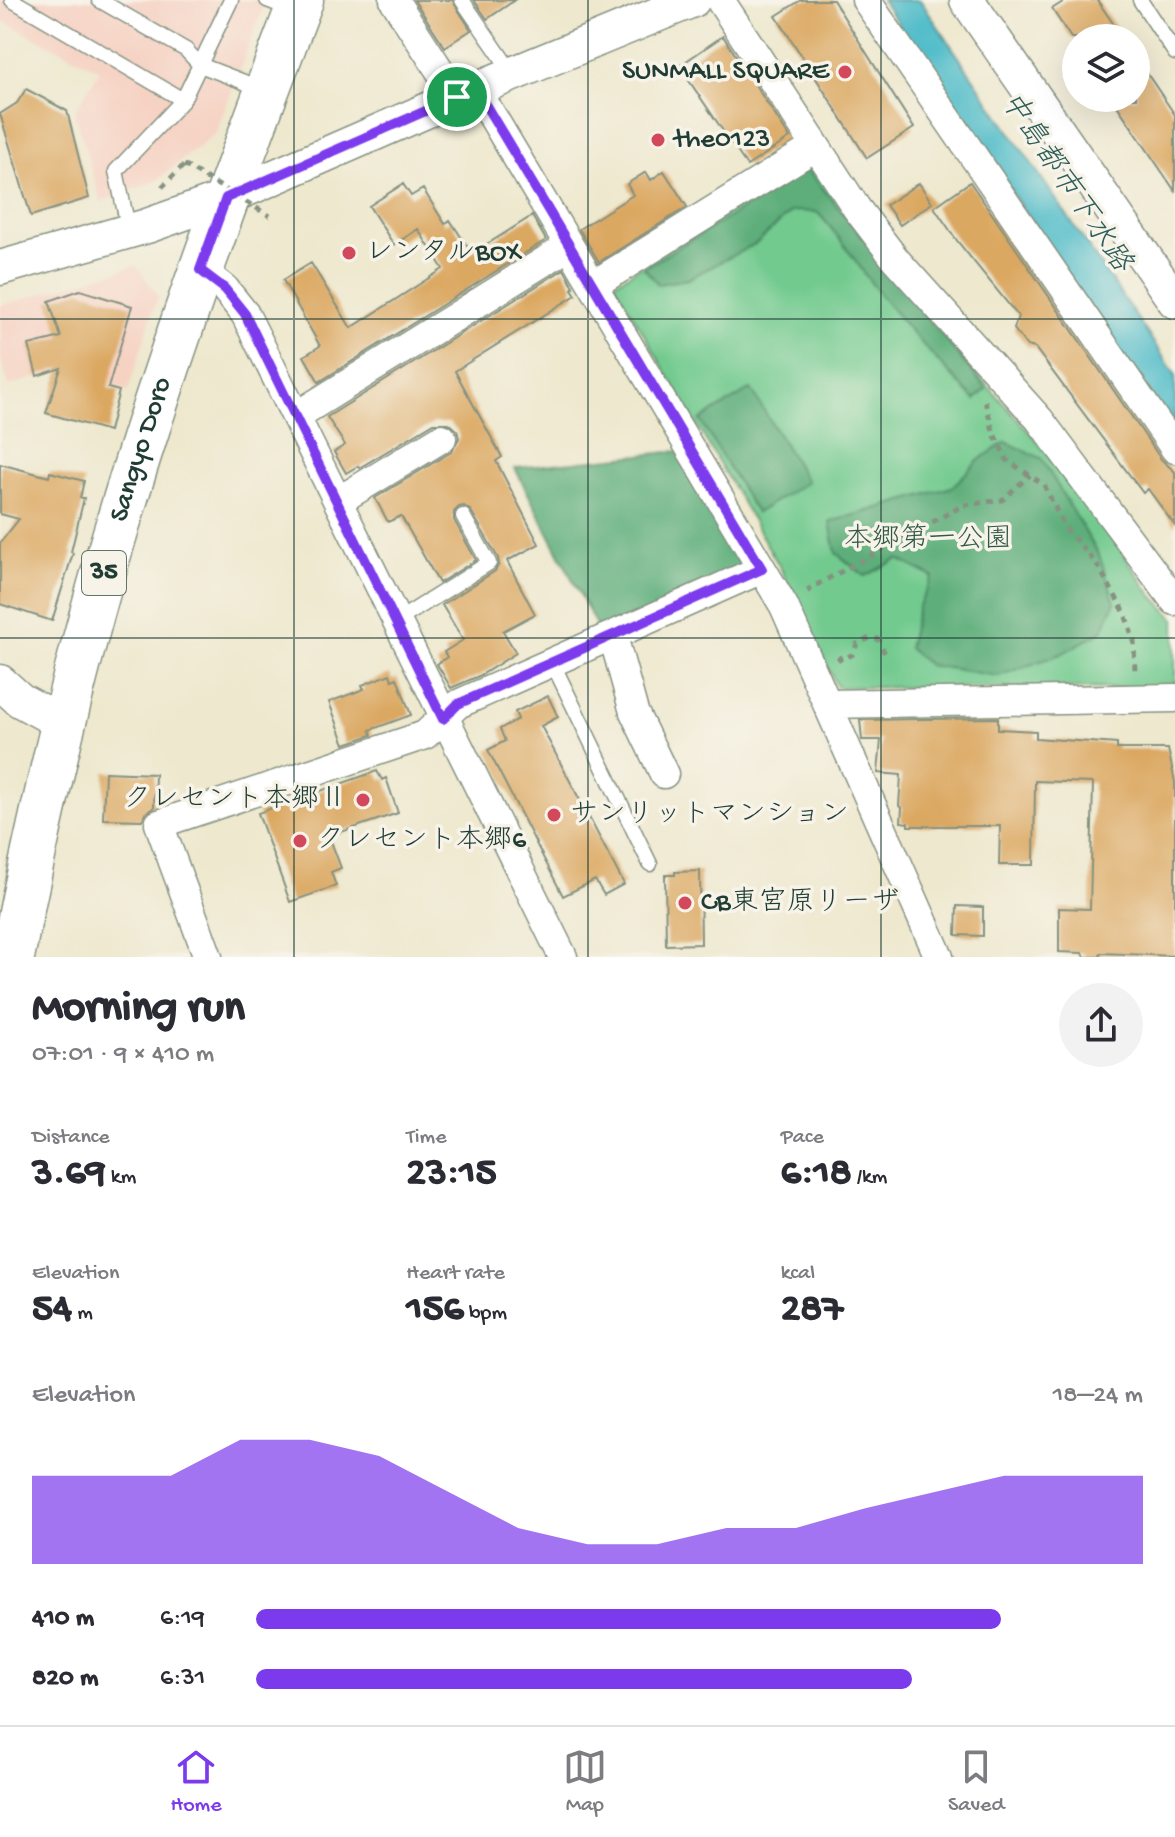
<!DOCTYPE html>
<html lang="en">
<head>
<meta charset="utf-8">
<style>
	:root { --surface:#fff; --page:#f2f2f3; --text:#2b2b33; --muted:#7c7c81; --line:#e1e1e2; --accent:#7c3aed }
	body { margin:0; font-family:"Gochi Hand","Klee One",sans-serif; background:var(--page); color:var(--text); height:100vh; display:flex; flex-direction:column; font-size:30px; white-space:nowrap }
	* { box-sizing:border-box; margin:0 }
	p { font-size:26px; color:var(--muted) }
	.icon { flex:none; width:44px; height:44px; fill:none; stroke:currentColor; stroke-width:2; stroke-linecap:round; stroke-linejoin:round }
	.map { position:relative; height:957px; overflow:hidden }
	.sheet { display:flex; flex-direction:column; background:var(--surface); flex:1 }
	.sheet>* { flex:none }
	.controls { position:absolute; left:1062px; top:24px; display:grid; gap:16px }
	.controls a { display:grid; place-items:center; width:88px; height:88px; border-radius:50%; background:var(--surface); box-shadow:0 8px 32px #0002; font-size:40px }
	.pin { position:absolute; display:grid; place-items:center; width:68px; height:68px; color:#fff; margin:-34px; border:4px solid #fff; border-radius:50%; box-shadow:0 2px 8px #0007 }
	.round { display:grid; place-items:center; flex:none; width:84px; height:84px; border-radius:42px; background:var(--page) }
	.head { display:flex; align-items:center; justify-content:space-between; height:136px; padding:0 32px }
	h1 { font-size:44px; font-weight:800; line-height:60px }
	.stats { display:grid; grid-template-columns:repeat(3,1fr); gap:12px; height:136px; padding:8px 32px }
	.stats div { display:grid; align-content:center }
	.stats b { font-size:40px; font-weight:800 }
	.stats small { font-size:22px; font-weight:400 }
	.stats p { font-size:22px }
	.chart { height:224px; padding:16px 32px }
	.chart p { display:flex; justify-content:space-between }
	.chart svg { width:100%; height:144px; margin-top:8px; fill:var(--accent); opacity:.7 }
	ul { padding:0 32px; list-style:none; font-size:26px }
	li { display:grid; grid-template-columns:128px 96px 1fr; align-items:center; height:60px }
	li i { height:20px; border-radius:10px; background:var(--accent) }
	.menu { display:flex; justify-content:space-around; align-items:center; height:112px; border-top:2px solid var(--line); background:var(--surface); font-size:22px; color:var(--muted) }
	.menu a { display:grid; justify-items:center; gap:4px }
	.menu .current { color:var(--accent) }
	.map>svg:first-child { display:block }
	.built { fill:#f6d2c3 }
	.green { fill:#72ca8f; stroke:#488462; stroke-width:2 }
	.forest { fill:#5dae7a; stroke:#3e7657; stroke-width:2 }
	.water { fill:#4fbcc9; stroke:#377c7e; stroke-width:2 }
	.building { fill:#dba862 }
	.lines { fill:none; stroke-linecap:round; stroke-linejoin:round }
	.service-casing { stroke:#869281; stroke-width:17 }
	.minor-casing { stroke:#869281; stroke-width:31 }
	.tertiary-casing { stroke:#869281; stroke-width:37 }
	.primary-casing { stroke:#869281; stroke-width:47 }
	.path { stroke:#869281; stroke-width:5; stroke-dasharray:6 6; stroke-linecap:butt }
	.service { stroke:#fff; stroke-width:14 }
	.minor { stroke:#fff; stroke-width:28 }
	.tertiary { stroke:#fff; stroke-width:34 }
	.primary { stroke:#fff; stroke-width:44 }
	.path-bridge { stroke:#869281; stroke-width:5; stroke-dasharray:6 6; stroke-linecap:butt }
	.route-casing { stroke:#fff; stroke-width:16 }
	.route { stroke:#7c3aed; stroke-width:10 }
	.grid { fill:none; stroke:#1f3d34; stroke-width:2; stroke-opacity:0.55 }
	.poi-dot { fill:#d1495b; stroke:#f7f3e8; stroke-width:3 }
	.labels { text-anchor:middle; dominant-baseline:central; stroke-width:7; stroke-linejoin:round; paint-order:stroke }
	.shield { fill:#f7f3e8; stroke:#60746a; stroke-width:2 }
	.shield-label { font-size:26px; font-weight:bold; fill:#1f3d34 }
	.poi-label { font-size:28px; fill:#1f3d34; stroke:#f7f3e8; text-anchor:start }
	.street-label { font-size:28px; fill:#1f3d34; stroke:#f7f3e8 }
	.park-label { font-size:28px; fill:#305946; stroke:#f7f3e8 }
	.water-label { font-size:30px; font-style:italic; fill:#2b5d59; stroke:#f7f3e8 }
</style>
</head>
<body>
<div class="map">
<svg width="1175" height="957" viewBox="0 0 1175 957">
	<rect width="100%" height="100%" fill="#f7f3e8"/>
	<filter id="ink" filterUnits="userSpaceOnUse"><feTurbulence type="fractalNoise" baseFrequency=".0125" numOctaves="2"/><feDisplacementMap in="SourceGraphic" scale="16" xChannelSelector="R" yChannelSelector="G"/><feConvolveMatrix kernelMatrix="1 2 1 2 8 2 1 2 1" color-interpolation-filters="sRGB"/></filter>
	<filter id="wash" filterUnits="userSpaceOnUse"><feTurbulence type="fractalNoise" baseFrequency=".006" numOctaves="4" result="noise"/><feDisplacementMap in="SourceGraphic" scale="32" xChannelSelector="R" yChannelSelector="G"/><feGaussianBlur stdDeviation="1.8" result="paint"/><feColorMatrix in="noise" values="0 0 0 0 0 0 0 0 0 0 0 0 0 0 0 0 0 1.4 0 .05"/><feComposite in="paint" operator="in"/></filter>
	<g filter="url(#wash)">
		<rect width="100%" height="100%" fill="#eee8ce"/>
		<!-- built -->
		<path class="built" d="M0,0h266l-50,133 -60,48 -55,21 -27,-90 26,-42 -100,-50z
			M136,265l22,31 -30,95 -64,-22 -55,17 -9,-28v-52z"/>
		<!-- green -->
		<path class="green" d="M812,161l87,126 132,147 69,87 52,74 23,24v70l-338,-2 -56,-118 -167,-286z"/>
		<!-- forest -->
		<path class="forest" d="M808,170l178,219 -11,11c-33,-34 -65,-68 -95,-105 -21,-28 -39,-58 -63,-83l-25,-1 -35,32 -69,36 -30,5 -14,-16z
			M751,389l56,93 -51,31 -56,-93z
			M1006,442l35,16 58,97 16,47 -13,29 -41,23 -63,22 -70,-11 -20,-17 10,-41 15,-30 -35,-18 -33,17 -29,-23 -6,-31 122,-35 27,-27z
			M679,451l71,115 -149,69 -86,-167z"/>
		<!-- water -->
		<path class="water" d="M882,0h38l255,374v62z"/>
		<g id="blocks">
			<!-- building -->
			<path class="building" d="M414,0h38l19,30 -26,17z
				M474,0h41l-28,19z
				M801,0h32l81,128 -47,30 -91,-142z
				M1066,0h31l26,38h-52l-19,-29z
				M723,36l67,102 -43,28 -68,-100z
				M1136,57l39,58v76l-63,-93h24z
				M26,89l41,22 22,87 -58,18 -31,-102 17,-11z
				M664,171l23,36 -88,55 -20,-33 54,-34 -6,-11 19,-12 5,8z
				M970,182l191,277 14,13v54l-27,-37 -5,4 -108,-145 -8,-2 -13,-17 4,-13 -60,-74 -24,-35z
				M919,183l13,20 -32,22 -14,-20z
				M403,184l8,12 12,-7 22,35 5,-4 21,32 12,-8 1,2 48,-30 14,24 -227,142 -15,-26 16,-10 -37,-66 28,-17 40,65 92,-59 -25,-40 -24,16 -25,-39z
				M564,269l10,18 -2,2 4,6 -121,76 47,86 -6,4 43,83 -32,17 28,53 -32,17 13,22 -35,22 -30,13 -14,-24 10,-7 -3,-5 19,-12 -21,-35 53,-34 4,-7 -1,-6 -27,-47 -7,-5 -5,1 -5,5v8l22,40 -37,23 -38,-67 -13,6 -13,-24 76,-46 8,-14 -2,-8 -8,-7h-15l-75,45 -1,-2 -12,7 -12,-21 11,-7 -18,-28z
				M80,290l52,16 -24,82 11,3 -10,40 -63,-18 15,-45 -24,8 -8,-31 32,-8 -12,-36z
				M0,464l49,13 1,-5 34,9 -4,17h4l-13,54 2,1 -21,68 -52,-17v-61l19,-24 -19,-5z
				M390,674l2,6 5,-2 14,37 -41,15 2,5 -27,9 -16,-42 35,-13 -2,-4z
				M548,696l10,21 -17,9 83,158 -20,11 -9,-15 -32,16 -75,-146 17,-9 -5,-12 18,-10 -3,-7z
				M998,718v11l38,2v7l81,6v5h51l7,33v174l-74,-3 -1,4h-15l-2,-4 -24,-1v-44l31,1 3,-126 -58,-2 -1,84h-35l1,-39h-92v-3l-7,-1 1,-14 -3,-2 2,-31 -23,-2 3,-33h-19l-2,-20z
				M377,771l5,9 4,-2 12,35 -69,23 12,32 -10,4 5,14 -46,16 -32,-89z
				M105,772l50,2 -1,34 -7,4 -5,8 -39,-1z
				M700,871l1,73 -35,1 -1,-70h10v-3z
				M957,906l26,1v29l-27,-1z"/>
		</g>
	</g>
	<g filter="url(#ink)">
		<use href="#blocks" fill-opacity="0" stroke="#869281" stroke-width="2"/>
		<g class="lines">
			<defs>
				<path id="service" d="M12,0l171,100
					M99,0l87,50 14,15 62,24
					M267,0l26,10
					M462,0l51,74
					M1140,0l35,53
					M129,231l-13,-60 67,-71 48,-100
					M397,621l92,-58 -26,-47
					M552,662l98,202"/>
				<path id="minor" d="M394,0l63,97
					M720,0l137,209 39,51 143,159 136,182
					M866,0l309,449
					M476,89l308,517 155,351
					M200,270l25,19 20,25 318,643
					M593,285l222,-138
					M296,416l273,-170
					M338,501l104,-63
					M613,636l21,76 30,62
					M827,704l348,-6
					M208,957l-49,-133 266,-89 33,-31 304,-135"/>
				<path id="tertiary" d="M967,0l208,301
					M0,268l147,-42 79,-28 250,-109 217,-89
					M0,682l20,18 44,24"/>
				<g id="primary">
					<path id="s1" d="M12,957c29,-145 62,-289 105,-430 53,-179 118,-353 184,-527"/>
				</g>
			</defs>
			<!-- service casing -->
			<use href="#service" class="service-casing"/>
			<!-- minor casing -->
			<use href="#minor" class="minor-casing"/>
			<!-- tertiary casing -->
			<use href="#tertiary" class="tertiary-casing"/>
			<!-- primary casing -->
			<use href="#primary" class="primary-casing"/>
			<!-- path -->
			<path class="path" d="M162,187l22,-22
				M985,401l9,33 13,26 37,25 21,43 31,35 28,48 10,30 1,32
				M811,592l-2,-3 155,-84 38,-5 28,-25
				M838,656l2,3 12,-4 5,-11 13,-6 8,1 9,19"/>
			<!-- service -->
			<use href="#service" class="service"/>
			<!-- minor -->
			<use href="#minor" class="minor"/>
			<!-- tertiary -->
			<use href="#tertiary" class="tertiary"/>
			<!-- primary -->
			<use href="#primary" class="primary"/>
			<!-- path-bridge -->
			<path class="path-bridge" d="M184,165l86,51"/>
		</g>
	</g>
	<g class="lines" filter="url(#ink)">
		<defs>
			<path id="route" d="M476,89l286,480 -304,135 -15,15 -198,-405 -20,-25 -25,-19 26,-72z"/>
		</defs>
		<!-- route casing -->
		<use href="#route" class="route-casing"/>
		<!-- route -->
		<use href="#route" class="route"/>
	</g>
	<!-- grid -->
	<path class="grid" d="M294,0v957M588,0v957M881,0v957M0,319h1175M0,638h1175"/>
	<!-- markers -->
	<g class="poi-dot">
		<circle cx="845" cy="72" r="8"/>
		<circle cx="658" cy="140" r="8"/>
		<circle cx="349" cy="253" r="8"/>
		<circle cx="363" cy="800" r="8"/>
		<circle cx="554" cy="815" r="8"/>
		<circle cx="300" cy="841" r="8"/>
		<circle cx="685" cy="903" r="8"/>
	</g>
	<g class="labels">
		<!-- shield labels -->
		<rect class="shield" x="82" y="551" width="44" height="44" rx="6"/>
		<g class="shield-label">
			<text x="104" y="573">35</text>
		</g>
		<!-- poi labels -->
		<g class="poi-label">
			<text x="829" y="72" text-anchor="end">SUNMALL SQUARE</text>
			<text x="674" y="140">the0123</text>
			<text x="365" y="253">レンタルBOX</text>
			<text x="347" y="800" text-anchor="end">クレセント本郷Ⅱ</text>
			<text x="570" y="815">サンリットマンション</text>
			<text x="316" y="841">クレセント本郷6</text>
			<text x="701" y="903">CB東宮原リーザ</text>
		</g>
		<!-- street labels -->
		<g class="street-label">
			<text stroke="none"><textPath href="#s1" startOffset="524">Sangyo Doro</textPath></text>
		</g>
		<!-- park labels -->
		<g class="park-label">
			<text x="928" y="540">本郷第一公園</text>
		</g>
		<!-- water labels -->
		<g class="water-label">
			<text transform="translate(1064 183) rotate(56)">中島都市下水路</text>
		</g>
	</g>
</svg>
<div class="controls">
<a><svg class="icon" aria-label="layers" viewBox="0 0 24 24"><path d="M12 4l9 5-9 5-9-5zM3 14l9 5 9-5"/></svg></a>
</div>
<div class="pin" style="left:457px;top:97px;background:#1e9e55"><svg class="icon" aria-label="arrive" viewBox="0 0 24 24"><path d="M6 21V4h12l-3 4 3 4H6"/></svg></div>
</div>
<section class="sheet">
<div class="head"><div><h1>Morning run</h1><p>07:01 · 9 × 410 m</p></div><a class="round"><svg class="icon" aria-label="share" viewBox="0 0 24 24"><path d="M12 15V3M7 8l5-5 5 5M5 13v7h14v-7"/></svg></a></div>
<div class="stats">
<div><p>Distance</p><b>3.69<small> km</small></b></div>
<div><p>Time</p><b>23:15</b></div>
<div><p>Pace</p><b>6:18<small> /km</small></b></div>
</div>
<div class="stats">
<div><p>Elevation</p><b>54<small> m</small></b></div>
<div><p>Heart rate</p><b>156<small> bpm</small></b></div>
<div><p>kcal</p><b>287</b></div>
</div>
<div class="chart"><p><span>Elevation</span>18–24 m</p>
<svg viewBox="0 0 160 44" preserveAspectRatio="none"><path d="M0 44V17L10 17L20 17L30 6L40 6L50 11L60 22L70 33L80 38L90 38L100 33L110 33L120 27L130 22L140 17L150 17L160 17V44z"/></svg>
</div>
<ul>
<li><b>410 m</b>6:19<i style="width:84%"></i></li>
<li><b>820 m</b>6:31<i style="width:74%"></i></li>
</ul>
</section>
<nav class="menu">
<a class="current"><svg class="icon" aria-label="home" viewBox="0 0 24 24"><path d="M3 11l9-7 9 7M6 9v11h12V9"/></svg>Home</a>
<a><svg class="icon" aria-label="map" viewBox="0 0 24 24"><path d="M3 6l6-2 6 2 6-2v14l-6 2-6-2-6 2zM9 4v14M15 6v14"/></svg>Map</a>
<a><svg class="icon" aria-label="saved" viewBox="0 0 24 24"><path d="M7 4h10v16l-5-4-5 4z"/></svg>Saved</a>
</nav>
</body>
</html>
